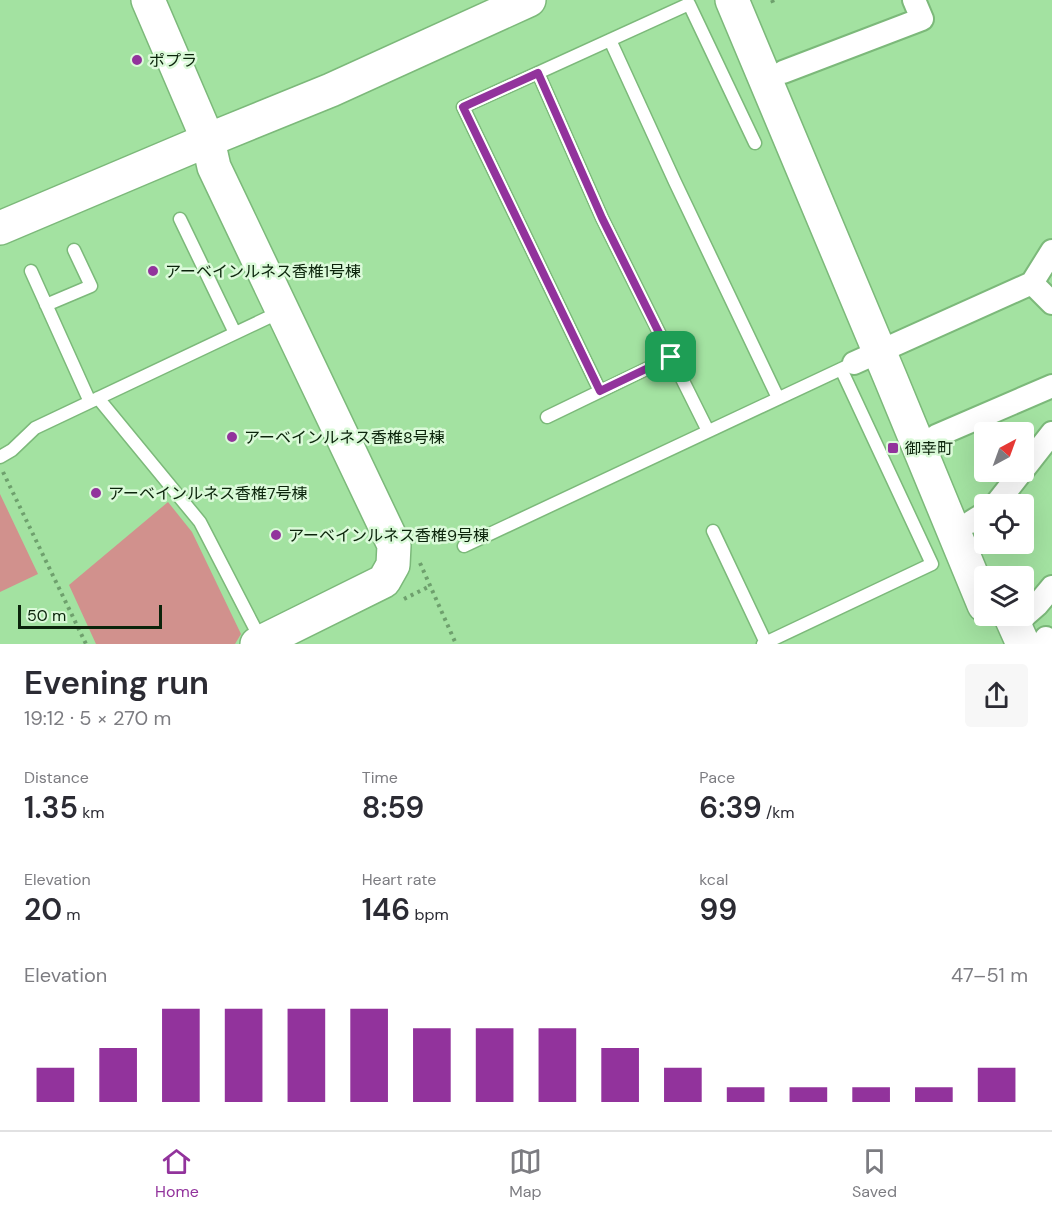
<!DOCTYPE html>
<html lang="en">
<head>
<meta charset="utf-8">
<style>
	:root { --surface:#fff; --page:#f7f7f7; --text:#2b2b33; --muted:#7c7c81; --line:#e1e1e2; --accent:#92339c }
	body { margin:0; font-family:"DM Sans","Noto Sans JP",sans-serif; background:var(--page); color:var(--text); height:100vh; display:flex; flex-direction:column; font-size:22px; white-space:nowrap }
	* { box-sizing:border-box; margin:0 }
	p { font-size:20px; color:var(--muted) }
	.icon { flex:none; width:33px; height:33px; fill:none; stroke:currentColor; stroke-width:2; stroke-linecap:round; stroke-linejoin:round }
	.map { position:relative; height:644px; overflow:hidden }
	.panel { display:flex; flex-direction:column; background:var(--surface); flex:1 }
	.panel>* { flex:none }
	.needle { width:39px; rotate:41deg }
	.fabs { position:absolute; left:974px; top:422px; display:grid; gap:12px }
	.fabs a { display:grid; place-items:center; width:60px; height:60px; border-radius:6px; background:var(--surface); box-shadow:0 6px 24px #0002; font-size:30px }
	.scale { position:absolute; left:18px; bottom:15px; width:144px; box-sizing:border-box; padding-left:6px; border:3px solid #0b240b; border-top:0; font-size:16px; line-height:21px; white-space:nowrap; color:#0b240b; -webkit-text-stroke:4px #dbfad9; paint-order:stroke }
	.pin { position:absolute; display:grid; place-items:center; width:51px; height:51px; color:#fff; margin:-26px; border-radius:12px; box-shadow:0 3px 9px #0006 }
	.round { display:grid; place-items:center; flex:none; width:63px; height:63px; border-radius:6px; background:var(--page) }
	.overview { display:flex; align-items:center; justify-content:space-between; height:102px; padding:0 24px }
	h1 { font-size:33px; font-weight:600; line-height:45px }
	.metrics { display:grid; grid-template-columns:repeat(3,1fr); gap:9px; height:102px; padding:6px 24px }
	.metrics div { display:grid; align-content:center }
	.metrics b { font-size:30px; font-weight:600 }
	.metrics small { font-size:16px; font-weight:400 }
	.metrics p { font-size:16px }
	.chart { height:168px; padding:12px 24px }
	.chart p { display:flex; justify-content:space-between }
	.chart svg { width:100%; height:108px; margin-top:6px; stroke:var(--accent); stroke-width:6 }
	.tab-bar { display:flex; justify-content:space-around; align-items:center; height:84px; border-top:2px solid var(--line); background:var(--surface); font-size:16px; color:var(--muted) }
	.tab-bar a { display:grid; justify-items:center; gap:3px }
	.tab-bar .selected { color:var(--accent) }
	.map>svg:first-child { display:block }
	.green { fill:#d1918d }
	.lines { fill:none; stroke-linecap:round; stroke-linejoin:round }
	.lane-casing { stroke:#7cb97a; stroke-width:15 }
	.street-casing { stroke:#7cb97a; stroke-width:26 }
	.secondary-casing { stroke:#7cb97a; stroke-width:36 }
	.path { stroke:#6ea06d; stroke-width:4; stroke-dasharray:3 4.5; stroke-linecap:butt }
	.lane { stroke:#fff; stroke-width:12 }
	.street { stroke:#fff; stroke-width:22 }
	.secondary { stroke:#fff; stroke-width:33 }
	.route-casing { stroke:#fff; stroke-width:12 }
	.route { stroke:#92339c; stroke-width:8 }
	.poi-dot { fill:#92339c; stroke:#dbfad9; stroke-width:2 }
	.labels { text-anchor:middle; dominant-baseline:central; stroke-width:5; stroke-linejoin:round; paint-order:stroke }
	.poi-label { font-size:16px; fill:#0b240b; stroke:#dbfad9; text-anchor:start }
</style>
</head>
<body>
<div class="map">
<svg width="1052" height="644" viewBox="0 0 1052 644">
	<rect width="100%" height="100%" fill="#a3e2a1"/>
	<!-- green -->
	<path class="green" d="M0,494l38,80 -38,18z
		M168,502l24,30 49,102 -6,10h-139l-27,-59z"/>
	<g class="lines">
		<defs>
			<path id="lane" d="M610,40l65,142 103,216
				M538,73l64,145 106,213
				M180,219l55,114
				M31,271l59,131
				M46,305l45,-19 -17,-36
				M600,391l-137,-284 226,-103 66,139
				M98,398l102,124 61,118
				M547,417l124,-60
				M0,457l12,-7 23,-22 247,-117
				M713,531l53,112
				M464,546l390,-183
				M763,644l169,-80 -91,-195"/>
			<path id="street" d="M783,72l139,-53 -8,-19
				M1032,283l20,20
				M854,363l178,-80 20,-32
				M936,436l116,-50
				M1023,470l29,-37
				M996,504l26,-33
				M971,522l13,-8
				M1014,625l23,-20 15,-18
				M1046,644v-6"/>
			<path id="secondary" d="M148,0l60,140 6,27 180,378 -1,20 -9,16 -127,63
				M732,0l158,377 94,228
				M0,228l208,-88 123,-50 198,-90
				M1010,615l13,29"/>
		</defs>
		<!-- lane casing -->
		<use href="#lane" class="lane-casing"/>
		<!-- street casing -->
		<use href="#street" class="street-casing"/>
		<!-- secondary casing -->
		<use href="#secondary" class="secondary-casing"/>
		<!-- path -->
		<path class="path" d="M772,0l2,5
			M3,472l83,172
			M420,563l36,81
			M404,599l26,-13"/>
		<!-- lane -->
		<use href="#lane" class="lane"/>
		<!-- street -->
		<use href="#street" class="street"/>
		<!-- secondary -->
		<use href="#secondary" class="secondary"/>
	</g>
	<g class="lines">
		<defs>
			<path id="route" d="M538,73l64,145 69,139 -71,34 -137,-284z"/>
		</defs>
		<!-- route casing -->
		<use href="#route" class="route-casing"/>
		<!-- route -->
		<use href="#route" class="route"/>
	</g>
	<!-- markers -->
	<g class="poi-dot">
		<circle cx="137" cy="60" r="6"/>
		<circle cx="153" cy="271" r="6"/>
		<circle cx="232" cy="437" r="6"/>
		<rect x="887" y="442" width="12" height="12" rx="3"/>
		<circle cx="96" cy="493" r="6"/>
		<circle cx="276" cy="535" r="6"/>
	</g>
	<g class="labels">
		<!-- poi labels -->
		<g class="poi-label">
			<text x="149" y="60">ポプラ</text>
			<text x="165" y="271">アーベインルネス香椎1号棟</text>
			<text x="244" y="437">アーベインルネス香椎8号棟</text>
			<text x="905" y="448">御幸町</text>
			<text x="108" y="493">アーベインルネス香椎7号棟</text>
			<text x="288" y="535">アーベインルネス香椎9号棟</text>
		</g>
	</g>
</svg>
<div class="fabs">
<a><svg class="needle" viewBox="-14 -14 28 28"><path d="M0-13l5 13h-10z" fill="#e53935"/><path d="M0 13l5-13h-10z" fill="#7c7c81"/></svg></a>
<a><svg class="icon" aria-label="locate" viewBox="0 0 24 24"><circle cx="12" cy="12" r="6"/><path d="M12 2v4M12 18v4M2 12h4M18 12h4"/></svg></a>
<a><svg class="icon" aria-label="layers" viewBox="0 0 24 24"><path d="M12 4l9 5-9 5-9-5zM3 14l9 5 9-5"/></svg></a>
</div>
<div class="scale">50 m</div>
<div class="pin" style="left:671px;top:357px;background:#1e9e55"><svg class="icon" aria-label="arrive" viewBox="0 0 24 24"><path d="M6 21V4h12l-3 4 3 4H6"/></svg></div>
</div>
<section class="panel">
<div class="overview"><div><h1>Evening run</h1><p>19:12 · 5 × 270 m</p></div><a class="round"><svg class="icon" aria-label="share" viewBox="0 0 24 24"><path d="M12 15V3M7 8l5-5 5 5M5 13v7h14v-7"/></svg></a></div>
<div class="metrics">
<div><p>Distance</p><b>1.35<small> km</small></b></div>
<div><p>Time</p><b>8:59</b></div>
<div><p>Pace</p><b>6:39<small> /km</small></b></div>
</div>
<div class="metrics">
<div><p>Elevation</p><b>20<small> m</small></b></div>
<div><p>Heart rate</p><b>146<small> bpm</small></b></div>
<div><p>kcal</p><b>99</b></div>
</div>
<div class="chart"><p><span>Elevation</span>47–51 m</p>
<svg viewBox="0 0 160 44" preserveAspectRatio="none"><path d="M5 44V30M15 44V22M25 44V6M35 44V6M45 44V6M55 44V6M65 44V14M75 44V14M85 44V14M95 44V22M105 44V30M115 44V38M125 44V38M135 44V38M145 44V38M155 44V30"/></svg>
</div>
</section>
<nav class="tab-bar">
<a class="selected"><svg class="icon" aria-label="home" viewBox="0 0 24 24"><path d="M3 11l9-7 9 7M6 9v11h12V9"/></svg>Home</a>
<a><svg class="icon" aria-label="map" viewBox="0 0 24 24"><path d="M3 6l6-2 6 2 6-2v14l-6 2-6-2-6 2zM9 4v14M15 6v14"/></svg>Map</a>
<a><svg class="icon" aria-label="saved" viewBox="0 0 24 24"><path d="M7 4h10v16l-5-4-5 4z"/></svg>Saved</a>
</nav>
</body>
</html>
